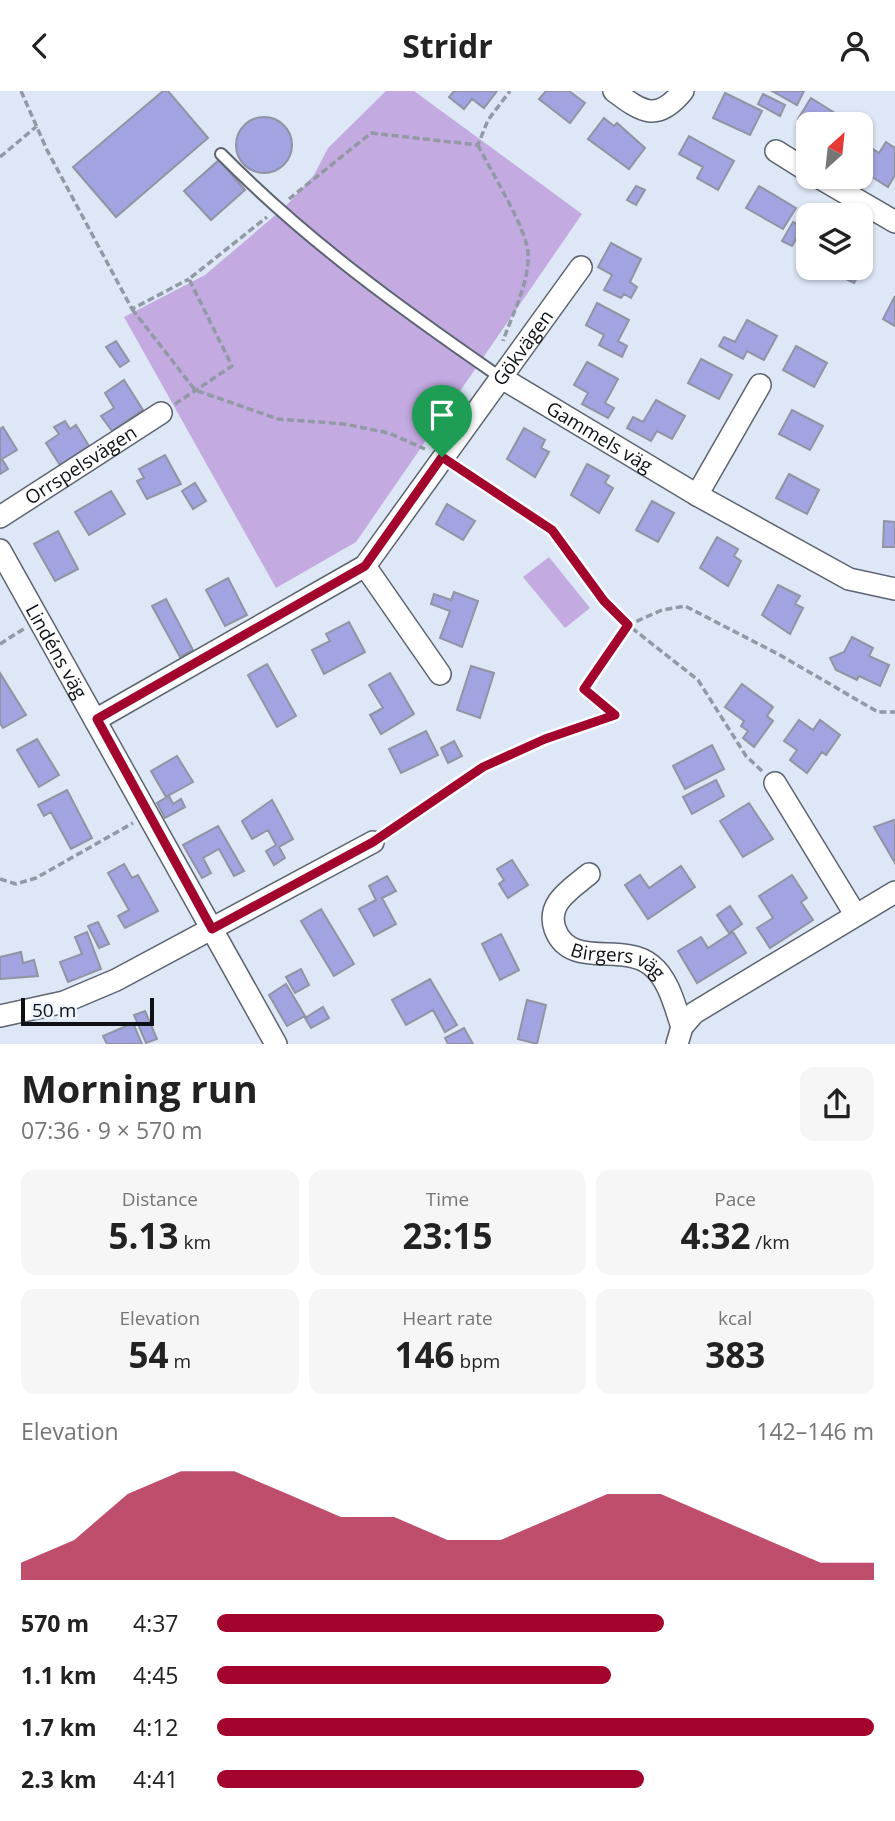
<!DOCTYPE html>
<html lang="en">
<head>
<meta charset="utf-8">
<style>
	:root { --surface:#fff; --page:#f6f6f6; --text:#222; --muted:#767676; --accent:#a3042e }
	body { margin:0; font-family:"Open Sans",sans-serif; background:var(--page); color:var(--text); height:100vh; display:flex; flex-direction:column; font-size:26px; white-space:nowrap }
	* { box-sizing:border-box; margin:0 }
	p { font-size:23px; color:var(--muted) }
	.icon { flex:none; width:38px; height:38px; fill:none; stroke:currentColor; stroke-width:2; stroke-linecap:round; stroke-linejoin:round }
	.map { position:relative; height:953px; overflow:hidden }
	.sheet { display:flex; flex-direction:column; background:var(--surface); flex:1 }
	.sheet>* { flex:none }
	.needle { width:46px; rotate:27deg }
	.tools { position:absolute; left:796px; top:21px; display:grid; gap:14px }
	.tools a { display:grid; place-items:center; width:77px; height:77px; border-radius:14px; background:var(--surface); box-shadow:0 2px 5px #0004; font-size:35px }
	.scale { position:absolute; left:21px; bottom:18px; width:133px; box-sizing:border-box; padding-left:7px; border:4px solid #0e1216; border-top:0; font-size:19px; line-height:24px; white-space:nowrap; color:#0e1216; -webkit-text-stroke:5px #eef4fd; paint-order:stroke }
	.pin { position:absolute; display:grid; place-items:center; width:60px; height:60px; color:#fff; margin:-72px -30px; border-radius:50% 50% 50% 0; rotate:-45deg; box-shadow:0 0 7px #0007 }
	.pin .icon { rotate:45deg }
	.round { display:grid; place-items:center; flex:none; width:74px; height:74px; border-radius:14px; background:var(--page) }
	.headline { display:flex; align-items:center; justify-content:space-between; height:119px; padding:0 21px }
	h1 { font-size:38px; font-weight:700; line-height:52px }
	.stats { display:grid; grid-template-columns:repeat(3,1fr); gap:10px; height:119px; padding:7px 21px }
	.stats div { display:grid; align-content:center; border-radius:14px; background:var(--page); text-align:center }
	.stats b { font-size:35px; font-weight:700 }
	.stats small { font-size:19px; font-weight:400 }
	.stats p { font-size:19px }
	.chart { height:196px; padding:14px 21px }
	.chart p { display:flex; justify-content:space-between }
	.chart svg { width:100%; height:126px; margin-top:7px; fill:var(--accent); opacity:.7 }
	ul { padding:0 21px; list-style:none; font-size:23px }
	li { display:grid; grid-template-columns:112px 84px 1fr; align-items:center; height:52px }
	li i { height:18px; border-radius:9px; background:var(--accent) }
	header { display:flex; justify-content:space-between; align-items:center; height:91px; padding:0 21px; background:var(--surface); font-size:32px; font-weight:700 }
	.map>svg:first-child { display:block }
	.green { fill:#c3aae1 }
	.building { fill:#a1a4e0; stroke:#9293a3; stroke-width:2 }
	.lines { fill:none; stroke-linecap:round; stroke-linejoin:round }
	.lane-casing { stroke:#5c6471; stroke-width:14 }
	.street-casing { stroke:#5c6471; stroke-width:24 }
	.path { stroke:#9199a4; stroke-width:3.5; stroke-dasharray:7 3.5; stroke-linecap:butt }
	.lane { stroke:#fff; stroke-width:10 }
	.street { stroke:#fff; stroke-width:21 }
	.route-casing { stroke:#fff; stroke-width:14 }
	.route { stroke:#a3042e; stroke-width:9 }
	.labels { text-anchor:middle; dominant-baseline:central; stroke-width:5; stroke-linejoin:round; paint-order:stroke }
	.street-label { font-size:19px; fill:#0e1216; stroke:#eef4fd }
</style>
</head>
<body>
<header><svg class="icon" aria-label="back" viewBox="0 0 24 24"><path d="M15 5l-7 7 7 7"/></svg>Stridr<svg class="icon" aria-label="person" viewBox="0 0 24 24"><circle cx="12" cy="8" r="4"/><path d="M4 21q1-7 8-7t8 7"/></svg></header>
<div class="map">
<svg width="895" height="953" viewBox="0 0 895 953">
	<rect width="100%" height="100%" fill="#dde7f6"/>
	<!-- green -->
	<path class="green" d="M386,0h28l168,123 -226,328 -80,46 -152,-271 81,-42 80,-68 29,-32 14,-27z
		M549,466l41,51 -25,20 -42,-51z"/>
	<!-- building -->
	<path class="building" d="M163,0h5l40,47 -92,79 -43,-50z
		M454,0h43l-13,17 -12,-9 -8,10 -15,-12z
		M546,0h23l16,12 -15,20 -31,-24z
		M772,0h32l-7,14z
		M725,2l37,18 -12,24 -37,-17z
		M763,3l22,11 -5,11 -22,-12z
		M811,7l35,22 -3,4 -35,2 -10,-7z
		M236 54a28 28 0 1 1 56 0a28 28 0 1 1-56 0Z
		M604,27l10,8 3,-3 28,25 -16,21 -41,-30z
		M689,45l45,25 -16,29 -21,-12 6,-11 -24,-13z
		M886,51l9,6v27l-7,12 -27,-17 3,-27 15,10z
		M219,69l26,30 -34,30 -27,-29z
		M636,95l9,4 -9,15 -9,-5z
		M759,95l37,22 -13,21 -37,-21z
		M793,131l10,5 -11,19 -10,-5z
		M611,152l30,16 -11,23 7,5 -6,11 -7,-4 -3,4 -17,-8 8,-15 -14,-8z
		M861,171l4,2 -11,19 -12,-6 6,-9h13z
		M895,205v30l-12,-7z
		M597,212l32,17 -11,21 9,5 -5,11 -23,-12 5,-10 -18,-10z
		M747,229l30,16 -13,24 -17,-9 -4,8 -24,-13 5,-9 11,5z
		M116,250l13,20 -9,6 -14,-20z
		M796,255l31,17 -13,24 -31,-17z
		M701,268l31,16 -13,24 -31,-16z
		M587,271l31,17 -13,24 9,5 -6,10 -26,-14 6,-11 -14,-8z
		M124,289l19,30 -31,21 -11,-15 13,-8 -9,-15z
		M656,309l29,16 -13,23 -15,-8 -6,10 -24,-13 6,-11 10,5z
		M792,319l31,16 -13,24 -31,-16z
		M65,330l5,8 6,-4 13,21 -29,19 -14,-22 13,-9 -5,-7z
		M3,336l14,23 -15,9 6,10 -8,5v-45z
		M524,337l21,12 -4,8 8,4 -14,25 -28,-18z
		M165,364l16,29 -34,15 -10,-18 7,-3 -5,-9z
		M587,373l22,12 -4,7 8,5 -14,25 -28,-18z
		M789,383l30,16 -12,24 -31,-16z
		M195,392l11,18 -13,8 -11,-18z
		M111,400l14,23 -36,21 -14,-23z
		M652,410l22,12 -16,29 -22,-12z
		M447,413l28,17 -12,19 -27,-16z
		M884,430l11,1v25h-12z
		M58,440l20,38 -23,12 -21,-37z
		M717,446l21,12 -4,7 7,5 -13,25 -28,-18z
		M228,487l19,37 -22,11 -19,-36z
		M778,494l22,11 -5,8 8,4 -13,26 -28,-19z
		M454,501l24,9 -16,46 -22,-9 10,-27 -19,-7 3,-10 17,6z
		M166,508l27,51 -13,7 -28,-51z
		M349,531l16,30 -41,22 -12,-24 18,-9 -4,-7z
		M852,546l21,11 -4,8 20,9 -9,21 -21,-10 -2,4 -21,-10 -6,-12 14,-6z
		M267,573l29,52 -19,11 -29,-52z
		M471,575l23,7 -14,45 -23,-8z
		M0,582l26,42 -23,13 -3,-5z
		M390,582l24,41 -33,20 -11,-19 13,-7 -14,-23z
		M742,593l31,23 -6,9 6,5 -19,26 -11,-9 5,-7 -7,-5 3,-5 -19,-14z
		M799,629l14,10 7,-10 20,15 -14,20 -4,-3 -15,21 -17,-13 7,-10 -13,-9z
		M426,640l12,24 -37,18 -12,-24z
		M37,648l22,36 -20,12 -22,-37z
		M454,650l8,15 -14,7 -7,-15z
		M712,654l12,24 -39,20 -12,-23z
		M177,665l16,26 -27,15 -15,-26z
		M716,689l8,16 -32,18 -9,-17z
		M67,699l25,48 -21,11 -20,-37 -7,4 -6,-11z
		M169,705l4,8 8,-5 4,8 -20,11 -8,-15z
		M272,709l21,39 -14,8 6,11 -11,7 -8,-14 10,-6 -8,-15 -16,9 -10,-18z
		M749,712l24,36 -30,18 -23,-36z
		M894,729l1,1v42l-21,-36z
		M218,735l26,45 -10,5 -15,-27 -16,9 8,15 -9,5 -19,-33z
		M512,769l16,25 -20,13 -9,-14 5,-4 -7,-11z
		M124,773l8,14 6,-3 20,36 -33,17 -7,-12 11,-6 -21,-37z
		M681,775l14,21 -47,32 -23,-34 15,-10 9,13z
		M792,784l15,23 -6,4 12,18 -43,28 -13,-20 16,-10 -14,-22z
		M387,785l9,15 -14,7 14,26 -22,12 -15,-27 17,-9 -7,-14z
		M730,815l12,18 -13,9 -12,-18z
		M321,818l33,55 -20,12 -33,-55z
		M98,831l11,22 -10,4 -11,-22z
		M87,841l14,37 -33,13 -8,-20 22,-8 -7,-17z
		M733,841l13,21 -49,30 -19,-32 23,-14 7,11z
		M501,843l18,36 -19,10 -18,-36z
		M21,861l2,11 11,-3 4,16 -38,3v-22z
		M301,878l8,16 -14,8 -9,-16z
		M430,888l27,46 -12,7 -12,-22 -27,15 -14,-25z
		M286,893l19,32 -18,10 -18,-31z
		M527,909l19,5 -9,39 -19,-5z
		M323,916l6,11 -18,10 -6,-10z
		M145,920l12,28 -11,4 -12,-28z
		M133,932l9,21h-35l-4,-8z
		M464,937l9,16h-25l-3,-6z"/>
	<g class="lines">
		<defs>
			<path id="lane" d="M221,63c86,87 179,154 279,223"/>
			<g id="street">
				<path d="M614,0c28,21 43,32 69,0"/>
				<path d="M776,60l32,20"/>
				<path d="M818,86l77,45"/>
				<path id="s1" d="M500,286l197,118 152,84 46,10"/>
				<path d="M697,404l63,-110"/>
				<path id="s2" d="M0,426l161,-104"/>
				<path id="s3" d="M0,459l276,494"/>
				<path d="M365,475l75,108"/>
				<path id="s4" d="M97,628l268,-153 216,-299"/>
				<path d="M775,692l80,131"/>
				<path id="s5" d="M589,783c-18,15 -43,29 -34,55 15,41 68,13 96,36 18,14 24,42 31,62"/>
				<path d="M0,925l64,-14 52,-22 257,-138"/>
				<path d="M677,953l5,-17 12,-14 201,-121"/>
			</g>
		</defs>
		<!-- lane casing -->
		<use href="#lane" class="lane-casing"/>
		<!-- street casing -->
		<use href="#street" class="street-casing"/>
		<!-- path -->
		<path class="path" d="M21,0l26,59 85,159 57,-30
			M478,54c12,25 49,84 50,108 2,28 -16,62 -25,88
			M0,66l37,-31
			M289,108l82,-66 107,12 10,-25 22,-29
			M132,218l63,81 83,29 66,5 45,9 36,16
			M175,313l57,-38 -43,-87 78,-62
			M0,553l25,-16
			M762,680l-16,-15 -48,-76 -70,-55 34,-15 23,-4 93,48 100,58h17
			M389,740l94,-65 62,-27 70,-24 -31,-26 44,-64 -24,-24 -52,-71 -92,-62
			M0,788l16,5 20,-6 97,-55"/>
		<!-- lane -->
		<use href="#lane" class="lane"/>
		<!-- street -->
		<use href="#street" class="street"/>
	</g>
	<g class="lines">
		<defs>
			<path id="route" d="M442,366l110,73 52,71 24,24 -44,64 31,26 -70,24 -62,28 -110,75 -161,87 -115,-210 268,-153z"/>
		</defs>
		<!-- route casing -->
		<use href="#route" class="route-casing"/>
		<!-- route -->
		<use href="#route" class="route"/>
	</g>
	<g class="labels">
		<!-- street labels -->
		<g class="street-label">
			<text stroke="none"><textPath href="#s4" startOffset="578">Gökvägen</textPath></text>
			<text stroke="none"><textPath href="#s1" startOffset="116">Gammels väg</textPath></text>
			<text stroke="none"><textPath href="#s2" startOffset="96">Orrspelsvägen</textPath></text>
			<text stroke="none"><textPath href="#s3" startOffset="116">Lindéns väg</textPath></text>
			<text stroke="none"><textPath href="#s5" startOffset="145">Birgers väg</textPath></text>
		</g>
	</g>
</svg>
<div class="tools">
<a><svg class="needle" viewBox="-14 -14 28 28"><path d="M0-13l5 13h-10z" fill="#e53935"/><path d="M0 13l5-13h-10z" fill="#767676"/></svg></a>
<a><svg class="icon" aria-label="layers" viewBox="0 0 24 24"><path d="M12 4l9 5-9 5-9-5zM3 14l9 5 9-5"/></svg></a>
</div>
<div class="scale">50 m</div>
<div class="pin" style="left:442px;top:366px;background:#1e9e55"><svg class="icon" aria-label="arrive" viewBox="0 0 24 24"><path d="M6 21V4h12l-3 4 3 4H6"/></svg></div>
</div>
<section class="sheet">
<div class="headline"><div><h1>Morning run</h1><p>07:36 · 9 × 570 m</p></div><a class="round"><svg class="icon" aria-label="share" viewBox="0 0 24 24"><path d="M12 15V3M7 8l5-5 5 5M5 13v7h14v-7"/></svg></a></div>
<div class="stats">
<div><p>Distance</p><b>5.13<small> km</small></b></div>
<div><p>Time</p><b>23:15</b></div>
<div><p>Pace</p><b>4:32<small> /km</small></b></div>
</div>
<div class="stats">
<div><p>Elevation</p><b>54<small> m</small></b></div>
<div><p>Heart rate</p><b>146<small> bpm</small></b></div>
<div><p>kcal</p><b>383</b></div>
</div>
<div class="chart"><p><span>Elevation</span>142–146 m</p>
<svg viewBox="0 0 160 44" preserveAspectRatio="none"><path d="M0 44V38L10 30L20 14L30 6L40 6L50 14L60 22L70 22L80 30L90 30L100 22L110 14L120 14L130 22L140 30L150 38L160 38V44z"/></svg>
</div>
<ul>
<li><b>570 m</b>4:37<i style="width:68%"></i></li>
<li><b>1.1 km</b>4:45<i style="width:60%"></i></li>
<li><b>1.7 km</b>4:12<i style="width:100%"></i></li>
<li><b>2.3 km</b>4:41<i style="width:65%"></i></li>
</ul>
</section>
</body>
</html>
